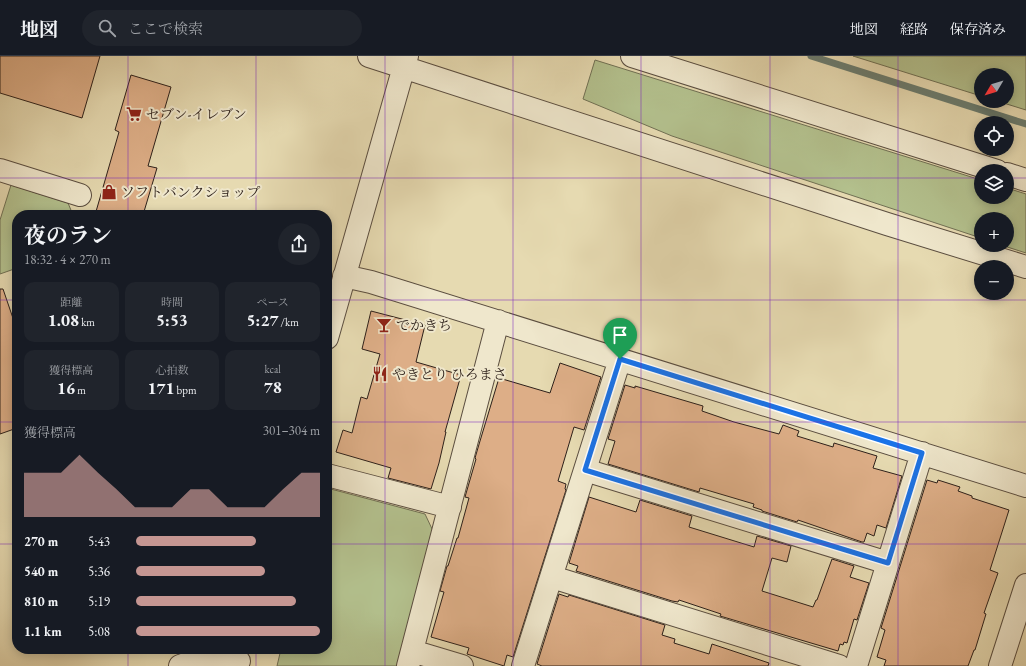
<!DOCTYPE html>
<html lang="ja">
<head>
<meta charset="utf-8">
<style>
	:root { --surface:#171b24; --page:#20242c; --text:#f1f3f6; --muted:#9ea1a6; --line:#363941; --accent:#c59692 }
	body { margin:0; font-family:"EB Garamond","Noto Serif JP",serif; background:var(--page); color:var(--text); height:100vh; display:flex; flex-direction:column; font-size:15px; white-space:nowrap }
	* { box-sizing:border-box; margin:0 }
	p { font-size:13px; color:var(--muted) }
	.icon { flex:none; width:22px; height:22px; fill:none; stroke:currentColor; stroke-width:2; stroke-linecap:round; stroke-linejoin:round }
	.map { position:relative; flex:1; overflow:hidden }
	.drawer { position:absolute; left:12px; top:154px; width:320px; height:444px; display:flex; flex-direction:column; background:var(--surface); border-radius:16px; box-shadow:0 2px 10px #0003 }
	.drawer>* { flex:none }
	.needle { width:26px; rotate:232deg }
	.tools { position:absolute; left:974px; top:12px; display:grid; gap:8px }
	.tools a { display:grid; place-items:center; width:40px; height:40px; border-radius:50%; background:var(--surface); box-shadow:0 2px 10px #0003; font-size:20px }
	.pin { position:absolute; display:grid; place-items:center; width:34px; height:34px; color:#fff; margin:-41px -17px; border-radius:50% 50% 50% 0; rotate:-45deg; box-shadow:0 0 4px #0007 }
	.pin .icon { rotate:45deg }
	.round { display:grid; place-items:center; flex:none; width:42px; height:42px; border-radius:21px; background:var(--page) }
	.summary { display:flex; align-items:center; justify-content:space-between; height:68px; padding:0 12px }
	h1 { font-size:22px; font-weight:700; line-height:30px }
	.stats { display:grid; grid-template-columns:repeat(3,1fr); gap:6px; height:68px; padding:4px 12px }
	.stats div { display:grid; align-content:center; border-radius:10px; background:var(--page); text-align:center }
	.stats b { font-size:17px; font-weight:700 }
	.stats small { font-size:11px; font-weight:400 }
	.stats p { font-size:11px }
	.chart { height:112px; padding:8px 12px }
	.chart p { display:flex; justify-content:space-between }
	.chart svg { width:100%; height:72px; margin-top:4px; fill:var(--accent); opacity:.7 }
	ul { padding:0 12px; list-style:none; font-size:13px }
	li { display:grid; grid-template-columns:64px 48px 1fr; align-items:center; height:30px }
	li i { height:10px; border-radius:5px; background:var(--accent) }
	header { display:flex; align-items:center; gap:24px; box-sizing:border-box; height:56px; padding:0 20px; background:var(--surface); border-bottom:1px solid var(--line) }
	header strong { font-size:19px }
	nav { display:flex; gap:22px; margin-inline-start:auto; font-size:14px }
	.search { width:280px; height:36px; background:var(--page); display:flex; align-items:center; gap:10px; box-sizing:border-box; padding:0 14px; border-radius:22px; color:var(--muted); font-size:15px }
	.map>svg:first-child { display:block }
	.green { fill:#b3c08d; stroke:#707054 }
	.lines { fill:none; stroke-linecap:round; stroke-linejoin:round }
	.stream { stroke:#6c7d70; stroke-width:7 }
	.building { fill:#ddae87; stroke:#2d201a }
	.minor-casing { stroke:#5b4e40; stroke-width:24 }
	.minor { stroke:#efe7cc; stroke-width:22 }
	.route-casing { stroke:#fff; stroke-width:8 }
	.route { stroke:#1a73e8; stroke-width:5 }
	.grid { fill:none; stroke:#7b2cbf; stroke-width:1; stroke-opacity:0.55 }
	.labels { text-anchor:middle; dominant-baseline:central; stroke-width:4; stroke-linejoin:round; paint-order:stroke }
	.poi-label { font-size:14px; fill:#2d201a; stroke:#efe7cc; text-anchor:start }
</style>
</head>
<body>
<header>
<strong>地図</strong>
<div class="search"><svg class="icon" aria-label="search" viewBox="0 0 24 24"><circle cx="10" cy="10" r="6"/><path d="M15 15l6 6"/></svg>ここで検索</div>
<nav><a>地図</a><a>経路</a><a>保存済み</a></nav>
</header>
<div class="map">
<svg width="1026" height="610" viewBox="0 0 1026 610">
	<rect width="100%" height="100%" fill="#e6dab1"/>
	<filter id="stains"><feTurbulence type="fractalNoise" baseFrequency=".005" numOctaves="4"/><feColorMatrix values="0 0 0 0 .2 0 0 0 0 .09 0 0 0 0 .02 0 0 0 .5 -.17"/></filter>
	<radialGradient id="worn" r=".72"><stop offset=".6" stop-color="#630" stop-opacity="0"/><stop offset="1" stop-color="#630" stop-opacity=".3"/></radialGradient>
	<!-- green -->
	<path class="green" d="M853,0h173v54l-29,-9h10v-26h-26v21z
		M595,4l386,120v17h26v-9l19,6v59l-25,-8h6v-26h-26v19l-309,-102 -89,-37z
		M11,129l57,18 5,12h-56v53l-17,6v-54z
		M327,432l98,26 8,17 -36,135h-120l4,-17h46z"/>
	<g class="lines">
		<!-- stream -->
		<path class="stream" d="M811,0l215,68"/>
	</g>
	<!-- building -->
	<path class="building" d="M0,0h100l-18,62 -82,-25z
		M131,19l40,12 -23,79 9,2 -14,47h-48l24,-83 -4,-2z
		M0,233h3l14,41v98l-17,6z
		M371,255l54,14 -9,37 45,13 -16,57h1l-7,31 -8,26 -43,-11 3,-10 -55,-16 7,-22 9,3 9,-36 6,2 13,-45 -18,-5z
		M560,307l41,14 -17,53 -10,-3 -16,54 8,3 -1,5 1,1 -53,167 -6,-2 -3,11 -37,-12 2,-6 -38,-11 13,-45 -4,-1 7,-25h1l9,-28h1l11,-40 -4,-1 11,-38 -1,-1 5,-17 19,-63 51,15z
		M625,329l10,3v-2l68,20 -1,5 32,11 45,12 4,-9 16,6 -2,5 36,11 1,-4 43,13 -4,12 29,8 -16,52 -9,-3 -3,11 -7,-3 -3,9h-2l-64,-22 -1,2 -35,-11v-1l-9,-3 1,-3 -54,-16 -1,4 -91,-28 7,-23 -7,-2z
		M927,424l10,3 1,-3 22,7 -2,4 14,5v2l37,12 -19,60 8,3 -14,40 2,1 -11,36h-1l-6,16h-84l2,-6 -9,-3 8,-27 -4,-2z
		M589,441l47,15 4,-12 52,16 -3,11 65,20 3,-11 34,10 -4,16 -15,-4 -10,33 51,16 3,-7h1l15,-41 22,7 -4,11 19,6 -12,37 -3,-1 -7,24 -3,-1 -1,3 -3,-1 -2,7 -118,-35 1,-2 -42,-14 -1,2 -6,-1 -96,-30 2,-5 -9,-3z
		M559,538l9,3 1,-2 96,30 -3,10 13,4 -1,4 35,11 3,-10 57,19 -1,3h-226l-5,-2z"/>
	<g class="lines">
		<defs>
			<path id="minor" d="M369,0l518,168 139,43
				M632,0l365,115
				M0,114l80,25
				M1007,118l19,6
				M344,220l27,6 655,204
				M327,282l80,-282
				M585,414l303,93
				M327,419l123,32
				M552,521l287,89
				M412,595l50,15
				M180,610l20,-7 39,2
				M408,610l90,-345
				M523,610l97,-307
				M856,610l66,-213
				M1000,610l26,-81"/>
		</defs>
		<!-- minor casing -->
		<use href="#minor" class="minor-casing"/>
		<!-- minor -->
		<use href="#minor" class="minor"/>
	</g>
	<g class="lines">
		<defs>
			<path id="route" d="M620,303l302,94 -34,110 -303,-93z"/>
		</defs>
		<!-- route casing -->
		<use href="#route" class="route-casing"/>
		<!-- route -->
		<use href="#route" class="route"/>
	</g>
	<!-- grid -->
	<path class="grid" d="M128,0v159M256,0v159M385,0v610M513,0v610M641,0v610M770,0v610M898,0v610M0,122h981M1007,122h19M0,244h17M327,244h699M0,366h17M327,366h699M0,488h17M327,488h699M128,593v17M256,593v17"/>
	<!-- icons -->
	<defs>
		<symbol id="supermarket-bare" viewBox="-9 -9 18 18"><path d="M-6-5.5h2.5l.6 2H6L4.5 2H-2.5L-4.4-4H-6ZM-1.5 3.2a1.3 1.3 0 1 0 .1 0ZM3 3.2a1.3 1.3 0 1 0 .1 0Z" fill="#8f2418" stroke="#efe7cc" stroke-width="2.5" paint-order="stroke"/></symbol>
		<symbol id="shop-bare" viewBox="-9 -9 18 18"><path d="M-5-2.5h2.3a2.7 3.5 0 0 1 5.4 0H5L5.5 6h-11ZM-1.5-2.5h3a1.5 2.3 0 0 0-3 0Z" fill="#8f2418" stroke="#efe7cc" stroke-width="2.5" paint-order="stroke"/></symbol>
		<symbol id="bar-bare" viewBox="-9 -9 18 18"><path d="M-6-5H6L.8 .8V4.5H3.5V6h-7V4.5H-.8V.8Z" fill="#8f2418" stroke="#efe7cc" stroke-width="2.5" paint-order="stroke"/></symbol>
		<symbol id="restaurant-bare" viewBox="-9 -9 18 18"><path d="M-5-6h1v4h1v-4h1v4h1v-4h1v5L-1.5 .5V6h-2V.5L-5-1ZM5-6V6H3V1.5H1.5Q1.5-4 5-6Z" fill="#8f2418" stroke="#efe7cc" stroke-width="2.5" paint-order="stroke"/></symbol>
	</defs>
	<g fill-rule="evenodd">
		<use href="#supermarket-bare" x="123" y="47" width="22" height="22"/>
		<use href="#shop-bare" x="98" y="125" width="22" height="22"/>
		<use href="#bar-bare" x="373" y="258" width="22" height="22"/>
		<use href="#restaurant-bare" x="369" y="307" width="22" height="22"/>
	</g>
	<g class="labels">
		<!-- poi labels -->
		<g class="poi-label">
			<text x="146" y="58">セブン-イレブン</text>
			<text x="121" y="136">ソフトバンクショップ</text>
			<text x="396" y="269">でかきち</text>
			<text x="392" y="318">やきとり ひろまさ</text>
		</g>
	</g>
	<rect width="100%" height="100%" filter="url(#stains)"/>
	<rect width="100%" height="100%" fill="url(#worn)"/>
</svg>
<div class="tools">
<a><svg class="needle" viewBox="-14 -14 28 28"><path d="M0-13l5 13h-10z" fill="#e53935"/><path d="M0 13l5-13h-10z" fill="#9ea1a6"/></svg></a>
<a><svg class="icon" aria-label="locate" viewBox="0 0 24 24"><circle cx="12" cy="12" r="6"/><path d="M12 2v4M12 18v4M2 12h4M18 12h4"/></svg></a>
<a><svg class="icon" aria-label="layers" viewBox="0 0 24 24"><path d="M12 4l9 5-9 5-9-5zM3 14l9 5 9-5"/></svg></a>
<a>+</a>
<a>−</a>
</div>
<div class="pin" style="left:620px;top:303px;background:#1e9e55"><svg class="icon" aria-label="arrive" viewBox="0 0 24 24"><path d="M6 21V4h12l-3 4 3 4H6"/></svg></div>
<section class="drawer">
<div class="summary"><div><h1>夜のラン</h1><p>18:32 · 4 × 270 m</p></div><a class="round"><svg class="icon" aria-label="share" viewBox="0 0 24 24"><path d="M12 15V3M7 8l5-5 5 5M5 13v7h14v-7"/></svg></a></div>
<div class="stats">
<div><p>距離</p><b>1.08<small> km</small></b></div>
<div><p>時間</p><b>5:53</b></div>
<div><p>ペース</p><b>5:27<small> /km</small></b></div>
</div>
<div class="stats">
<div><p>獲得標高</p><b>16<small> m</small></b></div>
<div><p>心拍数</p><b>171<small> bpm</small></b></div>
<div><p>kcal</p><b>78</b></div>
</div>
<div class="chart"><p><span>獲得標高</span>301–304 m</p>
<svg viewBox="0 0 160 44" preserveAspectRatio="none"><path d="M0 44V17L10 17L20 17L30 6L40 17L50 27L60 38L70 38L80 38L90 27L100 27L110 38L120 38L130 38L140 27L150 17L160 17V44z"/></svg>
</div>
<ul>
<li><b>270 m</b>5:43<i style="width:65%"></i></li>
<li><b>540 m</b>5:36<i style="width:70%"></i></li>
<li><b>810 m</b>5:19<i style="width:87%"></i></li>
<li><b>1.1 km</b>5:08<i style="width:100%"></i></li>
</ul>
</section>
</div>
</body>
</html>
